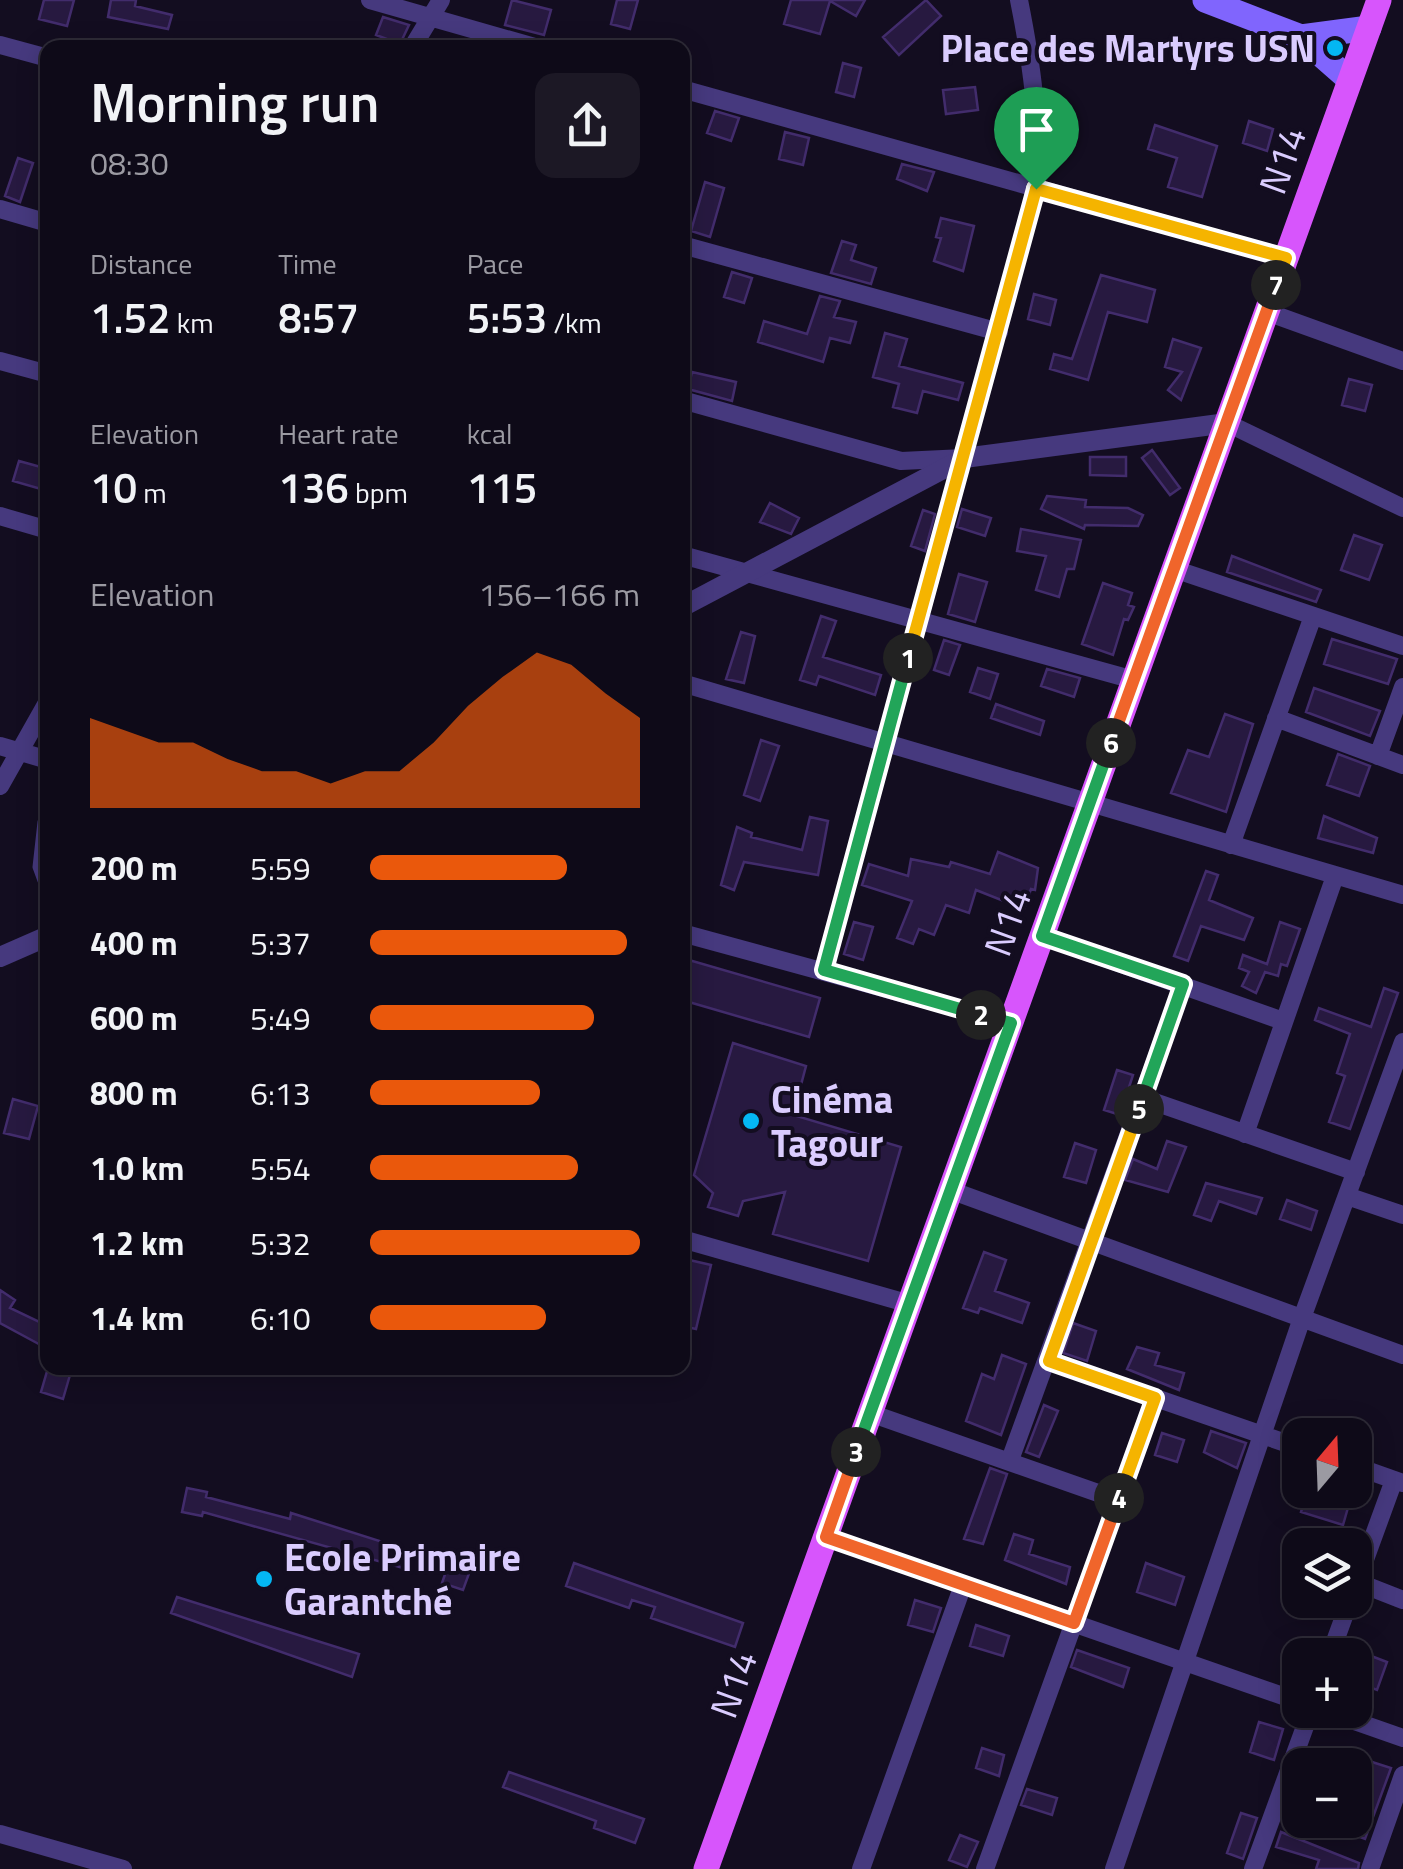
<!DOCTYPE html>
<html lang="en">
<head>
<meta charset="utf-8">
<style>
	:root { --surface:#0e0a18; --page:#1c1825; --text:#f1f3f6; --muted:#9b9aa2; --line:#2e2b37; --accent:#ea580c }
	body { margin:0; font-family:"Titillium Web",sans-serif; background:var(--page); color:var(--text); height:100vh; display:flex; flex-direction:column; font-size:38px; white-space:nowrap }
	* { box-sizing:border-box; margin:0 }
	p { font-size:32px; color:var(--muted) }
	.icon { flex:none; width:55px; height:55px; fill:none; stroke:currentColor; stroke-width:2; stroke-linecap:round; stroke-linejoin:round }
	.map { position:relative; flex:1; overflow:hidden }
	.details { position:absolute; left:40px; top:40px; width:650px; height:1335px; display:flex; flex-direction:column; background:var(--surface); border-radius:20px; box-shadow:0 5px 25px #0003,0 0 0 2px var(--line) }
	.details>* { flex:none }
	.needle { width:65px; rotate:19deg }
	.fabs { position:absolute; left:1282px; top:1418px; display:grid; gap:20px }
	.fabs a { display:grid; place-items:center; width:90px; height:90px; border-radius:20px; background:var(--surface); box-shadow:0 5px 25px #0003,0 0 0 2px var(--line); font-size:50px }
	.pin { position:absolute; display:grid; place-items:center; width:85px; height:85px; color:#fff; margin:-102px -42px; border-radius:50% 50% 50% 0; rotate:-45deg; box-shadow:0 0 10px #0007 }
	.pin .icon { rotate:45deg }
	.km { position:absolute; width:50px; height:50px; margin:-25px; border-radius:50%; background:#222; color:#fff; font-size:28px; line-height:50px; text-align:center }
	.round { display:grid; place-items:center; flex:none; width:105px; height:105px; border-radius:20px; background:var(--page) }
	.head { display:flex; align-items:center; justify-content:space-between; height:170px; padding:0 50px }
	h1 { font-size:55px; font-weight:600; line-height:75px }
	.metrics { display:grid; grid-template-columns:repeat(3,1fr); gap:15px; height:170px; padding:10px 50px }
	.metrics div { display:grid; align-content:center }
	.metrics b { font-size:42px; font-weight:600 }
	.metrics small { font-size:28px; font-weight:400 }
	.metrics p { font-size:28px }
	.chart { height:280px; padding:20px 50px }
	.chart p { display:flex; justify-content:space-between }
	.chart svg { width:100%; height:180px; margin-top:10px; fill:var(--accent); opacity:.7 }
	ul { padding:0 50px; list-style:none; font-size:32px }
	li { display:grid; grid-template-columns:160px 120px 1fr; align-items:center; height:75px }
	li i { height:25px; border-radius:12px; background:var(--accent) }
	.map>svg:first-child { display:block }
	.building { fill:#271940; stroke:#422c6c; stroke-width:2.5 }
	.lines { fill:none; stroke-linecap:round; stroke-linejoin:round }
	.service { stroke:#46397e; stroke-width:9 }
	.minor { stroke:#46397e; stroke-width:18 }
	.tertiary { stroke:#46397e; stroke-width:20 }
	.secondary { stroke:#8065fd; stroke-width:25 }
	.primary { stroke:#d755fc; stroke-width:25 }
	.split-1-casing { stroke:#fff; stroke-width:20 }
	.split-2-casing { stroke:#fff; stroke-width:20 }
	.split-3-casing { stroke:#fff; stroke-width:20 }
	.split-4-casing { stroke:#fff; stroke-width:20 }
	.split-5-casing { stroke:#fff; stroke-width:20 }
	.split-6-casing { stroke:#fff; stroke-width:20 }
	.split-7-casing { stroke:#fff; stroke-width:20 }
	.split-8-casing { stroke:#fff; stroke-width:20 }
	.split-1 { stroke:#f5b400; stroke-width:12 }
	.split-2 { stroke:#22a559; stroke-width:12 }
	.split-3 { stroke:#22a559; stroke-width:12 }
	.split-4 { stroke:#f0652b; stroke-width:12 }
	.split-5 { stroke:#f5b400; stroke-width:12 }
	.split-6 { stroke:#22a559; stroke-width:12 }
	.split-7 { stroke:#f0652b; stroke-width:12 }
	.split-8 { stroke:#f5b400; stroke-width:12 }
	.poi-dot { fill:#04b7f3; stroke:#130d20; stroke-width:4 }
	.labels { text-anchor:middle; dominant-baseline:central; stroke-width:8; stroke-linejoin:round; paint-order:stroke }
	.poi-label { font-size:38px; font-weight:bold; fill:#daccfe; stroke:#130d20; text-anchor:start }
	.street-label { font-size:38px; fill:#daccfe; stroke:#130d20 }
</style>
</head>
<body>
<div class="map">
<svg width="1403" height="1869" viewBox="0 0 1403 1869">
	<rect width="100%" height="100%" fill="#130d20"/>
	<!-- building -->
	<path class="building" d="M44,0h30l-7,26 -28,-7z
		M111,0h25l-1,6 37,9 -4,14 -60,-12z
		M512,0l39,10 -7,25 -39,-10z
		M617,0h21l-8,29 -19,-5z
		M791,0h74l-9,16 -26,-15 -10,33 -36,-10z
		M926,0l15,16 -42,39 -16,-18z
		M383,17l26,8 -9,19 -24,-9z
		M843,63l18,5 -7,29 -18,-5z
		M975,87l3,23 -32,4 -3,-24z
		M715,111l24,7 -8,23 -24,-8z
		M1249,121l24,8 -6,22 -24,-8z
		M1155,125l62,21 -15,51 -34,-10 9,-29 -29,-9z
		M785,132l24,6 -6,27 -24,-6z
		M18,158l15,5 -13,39 -15,-6z
		M902,164l32,8 -7,19 -30,-12z
		M705,182l19,6 -14,49 -19,-6z
		M941,218l33,8 -11,45 -29,-10 7,-23 -5,-1z
		M842,241l14,4 -5,15 25,8 -5,16 -40,-11z
		M732,272l20,6 -8,25 -20,-6z
		M1101,275l54,15 -8,32 -39,-10 -20,68 -38,-11 4,-15 18,5z
		M1034,294l22,6 -6,25 -22,-6z
		M820,296l20,5 -6,16 22,5 -6,21 -20,-5 -7,24 -65,-20 6,-21 43,13z
		M885,333l22,6 -8,27 64,17 -5,17 -35,-9 -6,22 -24,-6 6,-23 -26,-7z
		M1173,339l28,9 -20,52 -13,-10 14,-18 -17,-5z
		M692,372l44,10 -4,19 -44,-12z
		M1349,379l23,6 -7,26 -23,-6z
		M1152,450l28,38 -10,7 -28,-37z
		M1090,457h36v19l-36,-1z
		M19,461l29,8v22l-35,-10z
		M1047,496l39,4 -1,7 43,1 15,7 -5,11 -53,-1 -1,4 -43,-20z
		M770,503l29,15 -8,16 -31,-12z
		M962,509l29,9 -6,18 -28,-9z
		M923,510l12,4 -10,37 -14,-5z
		M1021,529l60,11 -7,29h-7l-8,28 -23,-7 10,-34 -29,-5z
		M1354,535l28,10 -13,35 -28,-10z
		M1232,556l89,34 -5,12 -89,-30z
		M959,574l28,8 -12,40 -27,-8z
		M1103,583l29,10 -4,12 6,2 -6,13 -4,-1 -11,36 -31,-11z
		M821,616l15,5 -13,36 58,18 -6,20 -56,-19 -3,9 -16,-5z
		M741,632l14,4 -11,47 -18,-4z
		M1332,639l65,20 -9,25 -64,-20z
		M944,640l16,5 -11,30 -15,-5z
		M978,668l20,6 -8,25 -20,-7z
		M1047,669l33,9 -6,19 -33,-11z
		M1314,688l66,23 -10,25 -64,-24z
		M996,704l48,17 -4,14 -49,-17z
		M1225,714l28,10 -27,88 -55,-19 17,-43 21,7z
		M761,740l18,6 -19,55 -16,-6z
		M1338,754l32,12 -11,30 -32,-11z
		M1324,816l53,22 -4,15 -55,-15z
		M810,817l18,4 -10,54 -74,-13 -10,28 -13,-5 16,-58 15,6 -1,4 51,13z
		M998,852l40,16 -3,22 -4,-1 -7,20 -48,-19 -7,23 -23,-8 -12,30 -15,-6 -6,15 -16,-6 15,-37 -50,-16 7,-21 39,12 3,-17 38,8 2,-5 39,12z
		M1206,871l12,4 -9,25 44,18 -9,22 -43,-14 -13,35 -14,-5z
		M854,922l19,5 -10,33 -19,-6z
		M1280,922l20,7 -13,37 -6,-2 -3,12 -13,-4 -9,21 -14,-7 7,-14 -10,-4 4,-13 24,9z
		M682,958l138,40 -11,39 -127,-37z
		M1384,988l14,5 -48,136 -21,-7 16,-46 -8,-3 13,-39 -35,-14 4,-12 52,19z
		M733,1043l73,23 -13,49 108,32 -33,114 -95,-27 12,-42 -42,9 -5,15 -30,-9 5,-14 -19,-18z
		M1117,1070l16,5 -13,40 -16,-5z
		M13,1099l25,7 -9,33 -25,-6z
		M1167,1141l19,6 -18,45 -43,-12 8,-21 24,10z
		M1075,1143l21,7 -10,33 -22,-6z
		M1206,1183l56,15 -6,16 -37,-13 -8,20 -17,-6z
		M1287,1200l30,11 -6,19 -31,-11z
		M984,1252l22,8 -11,31 34,12 -7,20 -42,-15 -2,5 -15,-5z
		M685,1259l26,6 -15,64 -14,-3z
		M0,1290l15,10 -5,8 38,18v23l-48,-26z
		M1073,1323l23,8 -9,30 -24,-8z
		M1137,1347l22,6 -4,12 29,8 -5,17 -52,-21z
		M1002,1355l24,9 -25,71 -35,-14 16,-47 12,5z
		M48,1368h24l-9,31 -22,-7z
		M1044,1405l14,6 -19,46 -13,-5z
		M1211,1431l35,12 -9,25 -33,-16z
		M1162,1433l22,7 -7,22 -22,-7z
		M990,1468l17,6 -24,70 -19,-5z
		M187,1488l20,4 -1,5 84,22 1,-6 117,37 -5,18 -200,-56 -1,4 -20,-4z
		M1308,1490h21l-2,7 22,7 -6,21 -42,-13z
		M1014,1534l19,6 -4,14 41,13 -4,17 -61,-24z
		M450,1560l21,8 -8,22 -21,-7z
		M574,1563l169,60 -8,24 -84,-29 4,-11 -23,-7 -3,8 -63,-22z
		M1146,1563l38,14 -9,28 -38,-13z
		M177,1597l182,57 -7,23 -181,-64z
		M915,1600l26,8 -8,24 -25,-7z
		M976,1625l33,11 -6,20 -33,-10z
		M1077,1650l52,18 -6,19 -52,-20z
		M1366,1654l21,8 -10,28 -21,-8z
		M1259,1722l24,7 -9,31 -24,-8z
		M982,1748l22,7 -5,21 -23,-8z
		M1372,1762l19,6 -26,71 -13,-5z
		M509,1772l135,47 -9,24 -41,-15 2,-7 -93,-34z
		M1027,1789l30,9 -5,17 -31,-10z
		M1241,1813l16,5 -14,41 -16,-6z
		M1281,1832l78,31 -1,6h-42l3,-9 -43,-13z
		M960,1835l18,7 -11,25 -18,-7z"/>
	<g class="lines">
		<!-- service -->
		<path class="service" d="M42,822l-5,45 11,30"/>
		<!-- minor -->
		<path class="minor" d="M370,0l168,48
			M0,45l48,13
			M412,48l29,-48
			M682,89l604,169
			M0,209l48,14
			M682,245l317,87
			M1267,312l136,49
			M0,361l48,13
			M682,400l219,61 63,-3
			M1227,423l176,85
			M0,516l48,14
			M682,555l452,125
			M1174,569l229,77
			M682,683l721,212
			M1276,718l127,47
			M0,746l48,14
			M1378,756l25,-69
			M0,786l48,-85
			M1231,845l82,-229
			M682,933l329,90
			M1042,936l241,85
			M824,970l212,-781c4,-66 -4,-124 -17,-189
			M1143,1098l213,74
			M1245,1134l90,-258
			M950,1190l453,165
			M1347,1196l56,19
			M682,1239l228,65
			M1049,1361l251,87
			M870,1413l248,87
			M1010,1460l173,-475
			M1355,1466l48,17
			M826,1537l474,165
			M1357,1582l46,18
			M1355,1587l39,-107
			M1330,1655l20,-55
			M1323,1710l80,28
			M0,1834l123,35
			M861,1869l102,-284
			M985,1869l170,-471
			M1114,1869l188,-551 101,-276
			M1253,1869l58,-159
			M1370,1869l33,-94"/>
		<!-- tertiary -->
		<path class="tertiary" d="M682,607l282,-149 263,-35
			M0,957l48,-21"/>
		<!-- secondary -->
		<path class="secondary" d="M1205,0l96,37 49,43
			M1301,37l68,-9"/>
		<!-- primary -->
		<path class="primary" d="M706,1869l673,-1869"/>
	</g>
	<g class="lines">
		<defs>
			<path id="split-1" d="M908,658l128,-469"/>
			<path id="split-2" d="M908,658l-84,312 157,45"/>
			<path id="split-3" d="M856,1452l155,-429 -30,-8"/>
			<path id="split-4" d="M856,1452l-30,85 248,86 45,-125"/>
			<path id="split-5" d="M1119,1498l36,-100 -106,-37 90,-252"/>
			<path id="split-6" d="M1111,743l-69,193 141,48 -44,125"/>
			<path id="split-7" d="M1111,743l165,-458"/>
			<path id="split-8" d="M1036,189l250,69 -10,27"/>
		</defs>
		<!-- split-1 casing -->
		<use href="#split-1" class="split-1-casing"/>
		<!-- split-2 casing -->
		<use href="#split-2" class="split-2-casing"/>
		<!-- split-3 casing -->
		<use href="#split-3" class="split-3-casing"/>
		<!-- split-4 casing -->
		<use href="#split-4" class="split-4-casing"/>
		<!-- split-5 casing -->
		<use href="#split-5" class="split-5-casing"/>
		<!-- split-6 casing -->
		<use href="#split-6" class="split-6-casing"/>
		<!-- split-7 casing -->
		<use href="#split-7" class="split-7-casing"/>
		<!-- split-8 casing -->
		<use href="#split-8" class="split-8-casing"/>
		<!-- split-1 -->
		<use href="#split-1" class="split-1"/>
		<!-- split-2 -->
		<use href="#split-2" class="split-2"/>
		<!-- split-3 -->
		<use href="#split-3" class="split-3"/>
		<!-- split-4 -->
		<use href="#split-4" class="split-4"/>
		<!-- split-5 -->
		<use href="#split-5" class="split-5"/>
		<!-- split-6 -->
		<use href="#split-6" class="split-6"/>
		<!-- split-7 -->
		<use href="#split-7" class="split-7"/>
		<!-- split-8 -->
		<use href="#split-8" class="split-8"/>
	</g>
	<!-- markers -->
	<g class="poi-dot">
		<circle cx="1335" cy="48" r="10"/>
		<circle cx="751" cy="1121" r="10"/>
		<circle cx="264" cy="1579" r="10"/>
	</g>
	<g class="labels">
		<!-- poi labels -->
		<g class="poi-label">
			<text x="1315" y="48" text-anchor="end">Place des Martyrs USN</text>
			<text x="771" y="1099">Cinéma<tspan x="771" dy="44">Tagour</tspan></text>
			<text x="284" y="1557">Ecole Primaire<tspan x="284" dy="44">Garantché</tspan></text>
		</g>
		<!-- street labels -->
		<g class="street-label">
			<text transform="translate(1282 160) rotate(-70)">N14</text>
			<text transform="translate(1007 922) rotate(-70)">N14</text>
			<text transform="translate(733 1684) rotate(-70)">N14</text>
		</g>
	</g>
</svg>
<div class="fabs">
<a><svg class="needle" viewBox="-14 -14 28 28"><path d="M0-13l5 13h-10z" fill="#e53935"/><path d="M0 13l5-13h-10z" fill="#9b9aa2"/></svg></a>
<a><svg class="icon" aria-label="layers" viewBox="0 0 24 24"><path d="M12 4l9 5-9 5-9-5zM3 14l9 5 9-5"/></svg></a>
<a>+</a>
<a>−</a>
</div>
<div class="pin" style="left:1036px;top:189px;background:#1e9e55"><svg class="icon" aria-label="arrive" viewBox="0 0 24 24"><path d="M6 21V4h12l-3 4 3 4H6"/></svg></div>
<b class="km" style="left:908px;top:658px">1</b>
<b class="km" style="left:981px;top:1015px">2</b>
<b class="km" style="left:856px;top:1452px">3</b>
<b class="km" style="left:1119px;top:1498px">4</b>
<b class="km" style="left:1139px;top:1109px">5</b>
<b class="km" style="left:1111px;top:743px">6</b>
<b class="km" style="left:1276px;top:285px">7</b>
<section class="details">
<div class="head"><div><h1>Morning run</h1><p>08:30</p></div><a class="round"><svg class="icon" aria-label="share" viewBox="0 0 24 24"><path d="M12 15V3M7 8l5-5 5 5M5 13v7h14v-7"/></svg></a></div>
<div class="metrics">
<div><p>Distance</p><b>1.52<small> km</small></b></div>
<div><p>Time</p><b>8:57</b></div>
<div><p>Pace</p><b>5:53<small> /km</small></b></div>
</div>
<div class="metrics">
<div><p>Elevation</p><b>10<small> m</small></b></div>
<div><p>Heart rate</p><b>136<small> bpm</small></b></div>
<div><p>kcal</p><b>115</b></div>
</div>
<div class="chart"><p><span>Elevation</span>156–166 m</p>
<svg viewBox="0 0 160 44" preserveAspectRatio="none"><path d="M0 44V22L10 25L20 28L30 28L40 32L50 35L60 35L70 38L80 35L90 35L100 28L110 19L120 12L130 6L140 9L150 16L160 22V44z"/></svg>
</div>
<ul>
<li><b>200 m</b>5:59<i style="width:73%"></i></li>
<li><b>400 m</b>5:37<i style="width:95%"></i></li>
<li><b>600 m</b>5:49<i style="width:83%"></i></li>
<li><b>800 m</b>6:13<i style="width:63%"></i></li>
<li><b>1.0 km</b>5:54<i style="width:77%"></i></li>
<li><b>1.2 km</b>5:32<i style="width:100%"></i></li>
<li><b>1.4 km</b>6:10<i style="width:65%"></i></li>
</ul>
</section>
</div>
</body>
</html>
